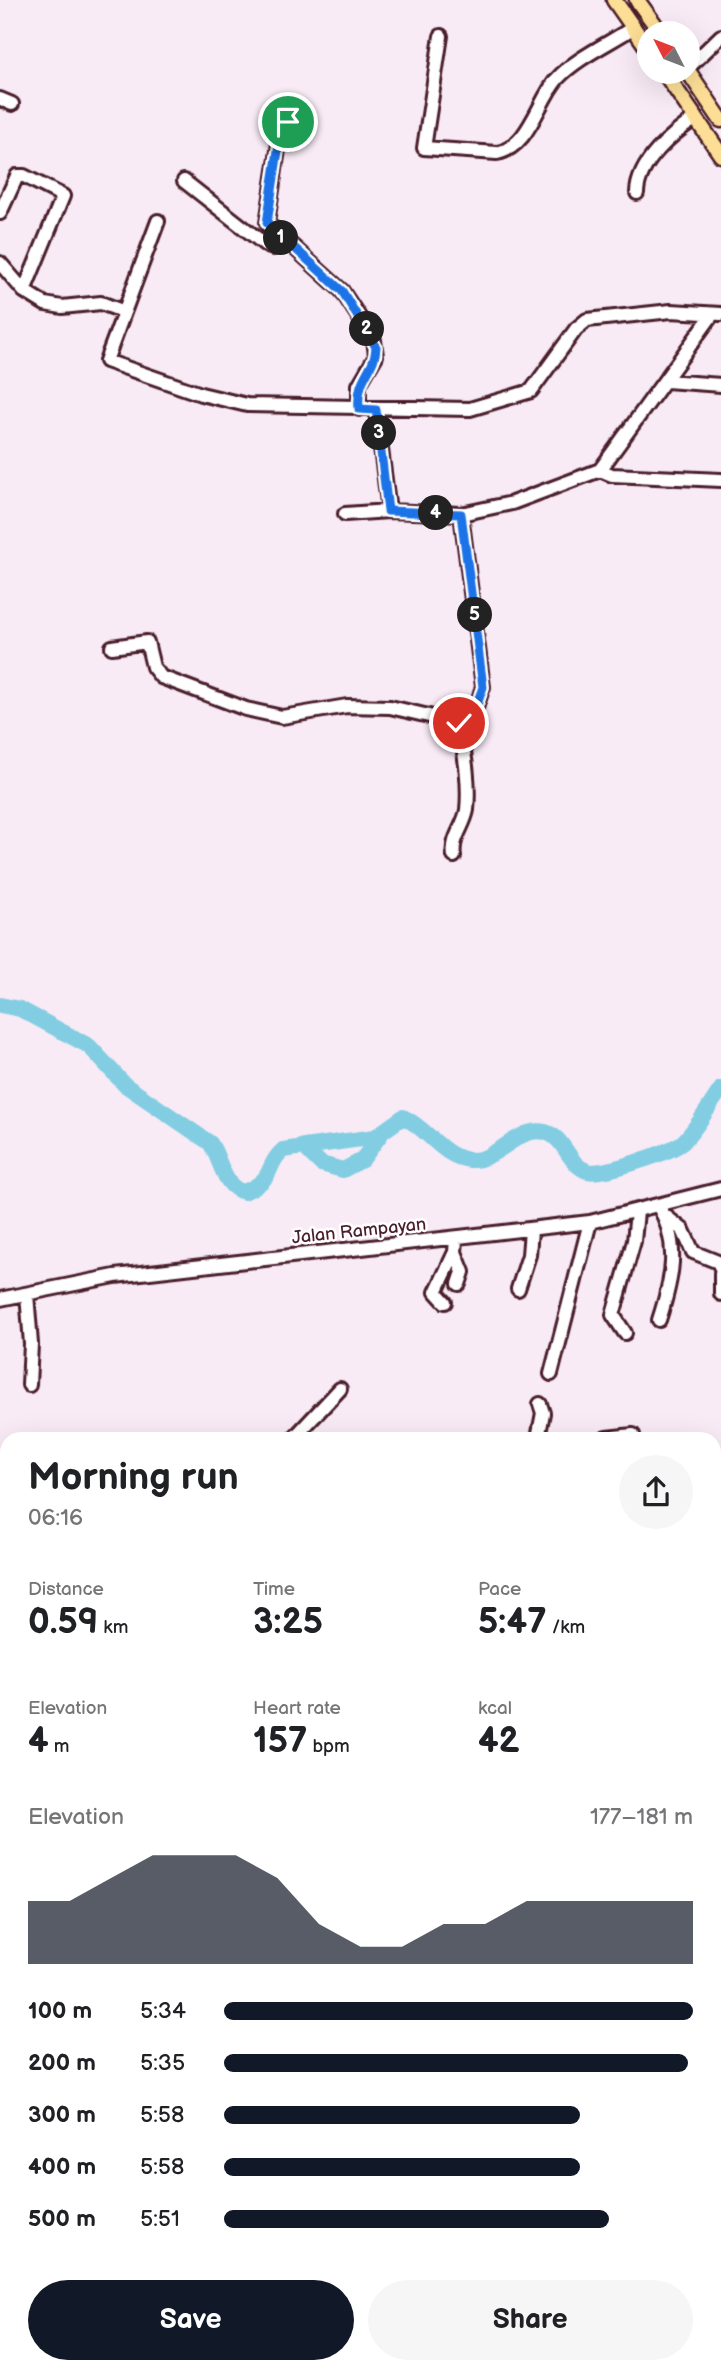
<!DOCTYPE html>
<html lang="en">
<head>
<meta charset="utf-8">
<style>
	:root { --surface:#fff; --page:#f6f6f6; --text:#202124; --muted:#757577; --accent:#111827 }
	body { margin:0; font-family:"Balsamiq Sans",sans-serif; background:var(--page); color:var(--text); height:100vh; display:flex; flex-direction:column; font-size:26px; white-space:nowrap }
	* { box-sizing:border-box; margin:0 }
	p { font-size:23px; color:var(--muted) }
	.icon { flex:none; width:38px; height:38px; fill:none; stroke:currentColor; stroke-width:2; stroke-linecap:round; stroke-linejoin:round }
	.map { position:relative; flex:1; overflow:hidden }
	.panel { position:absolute; left:0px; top:1432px; width:721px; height:942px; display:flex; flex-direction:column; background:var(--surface); border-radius:21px 21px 0 0; box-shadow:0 7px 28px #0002 }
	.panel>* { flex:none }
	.needle { width:46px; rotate:312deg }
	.fabs { position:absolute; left:637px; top:21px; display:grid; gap:14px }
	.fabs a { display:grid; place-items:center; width:63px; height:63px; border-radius:50%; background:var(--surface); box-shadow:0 7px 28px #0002; font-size:35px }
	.pin { position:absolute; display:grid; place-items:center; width:60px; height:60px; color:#fff; margin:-30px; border:4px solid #fff; border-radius:50%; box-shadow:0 2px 7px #0007 }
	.km { position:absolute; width:35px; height:35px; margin:-18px; border-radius:50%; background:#222; color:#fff; font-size:19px; line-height:35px; text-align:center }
	.round { display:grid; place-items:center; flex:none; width:74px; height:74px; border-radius:37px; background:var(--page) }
	.summary { display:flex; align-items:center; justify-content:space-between; height:119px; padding:0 28px }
	h1 { font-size:38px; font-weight:600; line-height:52px }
	.metrics { display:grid; grid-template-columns:repeat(3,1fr); gap:10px; height:119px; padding:7px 28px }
	.metrics div { display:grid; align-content:center }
	.metrics b { font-size:35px; font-weight:600 }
	.metrics small { font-size:19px; font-weight:400 }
	.metrics p { font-size:19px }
	.chart { height:196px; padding:14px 28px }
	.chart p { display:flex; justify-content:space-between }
	.chart svg { width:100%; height:126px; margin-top:7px; fill:var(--accent); opacity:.7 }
	.primary-button { display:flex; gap:14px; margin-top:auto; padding:14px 28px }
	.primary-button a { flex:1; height:80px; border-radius:42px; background:var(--accent); color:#fff; font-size:28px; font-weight:600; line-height:80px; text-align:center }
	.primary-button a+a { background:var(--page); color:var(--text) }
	ul { padding:0 28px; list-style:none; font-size:23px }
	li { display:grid; grid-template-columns:112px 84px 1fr; align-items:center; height:52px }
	li i { height:18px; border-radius:9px; background:var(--accent) }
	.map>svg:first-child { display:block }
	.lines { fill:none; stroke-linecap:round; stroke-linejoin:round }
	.river { stroke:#82cde2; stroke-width:16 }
	.minor-casing { stroke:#4a1f2b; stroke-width:18 }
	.major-casing { stroke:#4a1f2b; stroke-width:19 }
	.highway-casing { stroke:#4a1f2b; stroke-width:23 }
	.minor { stroke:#fff; stroke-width:12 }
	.major { stroke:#fcde96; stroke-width:14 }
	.highway { stroke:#fcde96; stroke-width:18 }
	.route-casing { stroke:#fff; stroke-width:14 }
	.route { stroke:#1a73e8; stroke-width:9 }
	.labels { text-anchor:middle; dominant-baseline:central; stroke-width:5; stroke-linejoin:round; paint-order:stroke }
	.street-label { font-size:18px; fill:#4a1f2b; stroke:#fff }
</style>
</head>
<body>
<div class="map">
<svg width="721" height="2373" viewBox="0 0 721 2373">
	<rect width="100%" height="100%" fill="#f8ebf6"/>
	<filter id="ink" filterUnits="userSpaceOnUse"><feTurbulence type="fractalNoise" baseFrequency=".0143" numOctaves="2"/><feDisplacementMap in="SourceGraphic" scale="14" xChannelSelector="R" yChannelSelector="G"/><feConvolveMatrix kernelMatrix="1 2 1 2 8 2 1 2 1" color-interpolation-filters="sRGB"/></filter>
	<g filter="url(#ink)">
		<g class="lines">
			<!-- river -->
			<path class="river" d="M0,1005l20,4 69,37 36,39 85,58c11,16 13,45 34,49 34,-15 20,-26 39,-42l92,-13 28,-20c25,11 38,40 67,43 26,2 49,-35 75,-28 20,5 23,33 42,39 14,5 85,-19 96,-29 15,-15 26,-36 38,-53
				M303,1146l18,18 22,6 19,-10 19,-26"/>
			<defs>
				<path id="minor" d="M441,36l-17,112 73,5c32,-6 41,-52 60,-74 19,-21 53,-36 77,-52
					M688,68l33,-32
					M0,99l12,5
					M305,122h-17l-7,8 -14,93 75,68 32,49 2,16 -17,29v24
					M184,181l83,65 6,2 12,-5
					M637,193c1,-31 35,-59 59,-75
					M0,213l17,-37h7l39,20 -39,95
					M158,221l-52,140 95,33 46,11 223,4 61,-18 45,-62 11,-9 84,-9 50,3
					M0,263l24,28 21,13 17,3 39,-4 21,8
					M666,381l55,4
					M376,410l13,101
					M600,470l12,5 109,5
					M345,514l44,-3 72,3 51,-11 88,-33 112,-155
					M112,647l35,-5 6,25 8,10 85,32 36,8 65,-11 43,1 69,16 16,-12 8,-24 -22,-173
					M454,856c-3,-18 10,-29 13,-46 3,-30 -3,-58 -8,-87
					M658,1205c23,39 14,75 1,115
					M664,1215l19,15 10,22 25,10 3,6
					M455,1252l8,20 -4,12
					M721,1273v21
					M518,1289l11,-34 2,-25
					M27,1294l4,50 -2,41
					M0,1299l115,-23 475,-54 131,-33
					M445,1302l-9,-10 19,-40 1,-13
					M625,1333l-12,-18 21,-74 3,-29
					M551,1374l39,-152
					M294,1438l46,-49
					M538,1438l5,-25 -3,-9
					M606,1438l27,-3
					M721,1480v9
					M0,1485l7,10
					M714,1552l7,-2
					M714,1634l7,89
					M0,1641l7,-2
					M714,1803h7
					M714,2093l7,65
					M0,2126l7,-1
					M0,2143l7,-2
					M714,2191l7,-1
					M714,2267h7
					M425,2373l1,-7"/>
				<path id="major" d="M614,0l35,50
					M637,0l24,33
					M688,71l33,49
					M664,72l57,83
					M714,2052l7,-1
					M714,2067l7,-1"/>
				<path id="highway" d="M0,1675l7,15
					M0,1719l7,19
					M141,2366l1,7
					M157,2366l1,7"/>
			</defs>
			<!-- minor casing -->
			<use href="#minor" class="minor-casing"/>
			<!-- major casing -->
			<use href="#major" class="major-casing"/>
			<!-- highway casing -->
			<use href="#highway" class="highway-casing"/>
			<!-- minor -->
			<use href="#minor" class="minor"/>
			<!-- major -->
			<use href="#major" class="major"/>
			<!-- highway -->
			<use href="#highway" class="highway"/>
		</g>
	</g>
	<g class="lines" filter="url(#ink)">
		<defs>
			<path id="route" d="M288,122l-5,2 -2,7 -14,92 75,68 34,56c-1,25 -20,28 -17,62l17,1 12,101 73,3 22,173 -8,23 -16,13"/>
		</defs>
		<!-- route casing -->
		<use href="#route" class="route-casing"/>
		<!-- route -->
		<use href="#route" class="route"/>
	</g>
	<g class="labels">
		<!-- street labels -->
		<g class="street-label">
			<text transform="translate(359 1231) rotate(-6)">Jalan Rampayan</text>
		</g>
	</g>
</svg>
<div class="fabs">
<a><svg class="needle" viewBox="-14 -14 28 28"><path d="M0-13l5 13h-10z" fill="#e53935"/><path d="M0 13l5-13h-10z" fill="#757577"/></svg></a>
</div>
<div class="pin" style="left:288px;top:122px;background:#1e9e55"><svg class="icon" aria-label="arrive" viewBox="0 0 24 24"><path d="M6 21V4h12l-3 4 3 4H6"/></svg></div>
<div class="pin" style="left:459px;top:723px;background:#d93025"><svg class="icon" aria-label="check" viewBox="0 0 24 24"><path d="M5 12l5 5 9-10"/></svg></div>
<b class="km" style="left:281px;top:238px">1</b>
<b class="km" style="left:367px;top:329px">2</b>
<b class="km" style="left:379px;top:433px">3</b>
<b class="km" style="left:436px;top:513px">4</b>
<b class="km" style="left:475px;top:615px">5</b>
<section class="panel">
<div class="summary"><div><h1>Morning run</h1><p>06:16</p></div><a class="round"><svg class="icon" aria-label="share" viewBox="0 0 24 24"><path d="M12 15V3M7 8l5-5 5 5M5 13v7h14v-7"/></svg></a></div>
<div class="metrics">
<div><p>Distance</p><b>0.59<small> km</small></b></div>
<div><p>Time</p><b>3:25</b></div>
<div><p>Pace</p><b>5:47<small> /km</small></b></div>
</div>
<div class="metrics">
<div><p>Elevation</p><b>4<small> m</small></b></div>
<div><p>Heart rate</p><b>157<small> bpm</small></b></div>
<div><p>kcal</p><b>42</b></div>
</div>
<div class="chart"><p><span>Elevation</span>177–181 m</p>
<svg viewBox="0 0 160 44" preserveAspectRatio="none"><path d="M0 44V22L10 22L20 14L30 6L40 6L50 6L60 14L70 30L80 38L90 38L100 30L110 30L120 22L130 22L140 22L150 22L160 22V44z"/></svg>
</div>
<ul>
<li><b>100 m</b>5:34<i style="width:100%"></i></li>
<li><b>200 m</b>5:35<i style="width:99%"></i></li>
<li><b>300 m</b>5:58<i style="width:76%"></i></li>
<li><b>400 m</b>5:58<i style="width:76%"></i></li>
<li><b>500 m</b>5:51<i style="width:82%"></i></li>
</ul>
<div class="primary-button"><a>Save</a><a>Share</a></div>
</section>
</div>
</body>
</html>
